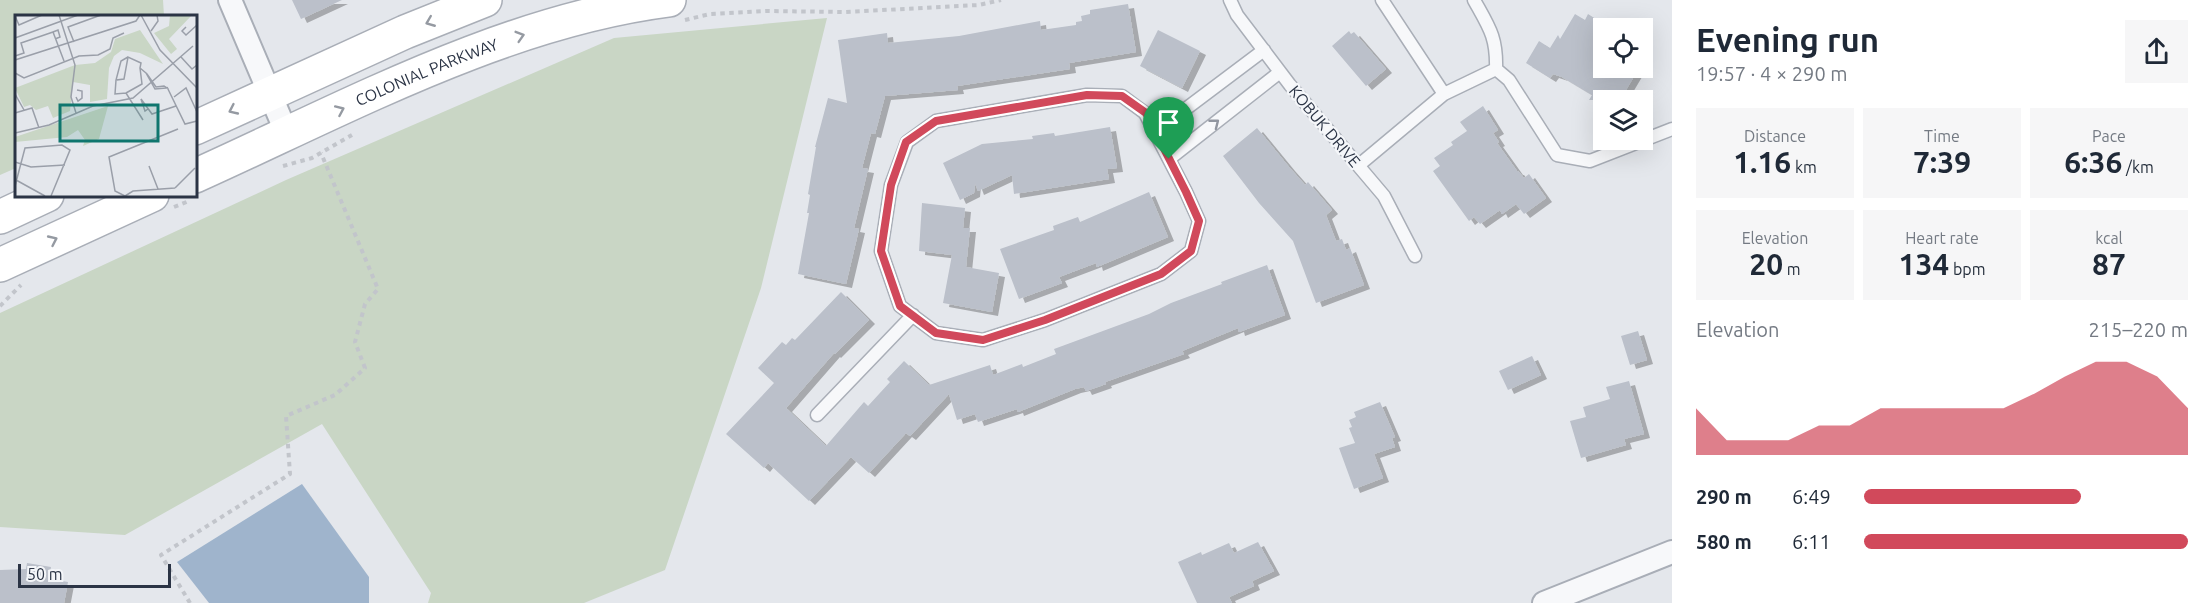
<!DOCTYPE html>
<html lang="en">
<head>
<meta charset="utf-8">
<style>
	:root { --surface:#fff; --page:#f6f6f7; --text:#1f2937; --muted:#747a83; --accent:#d1495b }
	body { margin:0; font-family:Ubuntu,sans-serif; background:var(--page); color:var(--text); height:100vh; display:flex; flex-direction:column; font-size:22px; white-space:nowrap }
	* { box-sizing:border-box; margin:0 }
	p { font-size:20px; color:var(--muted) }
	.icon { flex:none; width:33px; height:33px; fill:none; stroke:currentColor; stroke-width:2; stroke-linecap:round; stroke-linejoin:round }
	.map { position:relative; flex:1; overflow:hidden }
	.details { display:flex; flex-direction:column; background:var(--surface); width:540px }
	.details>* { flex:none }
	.fabs { position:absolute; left:1593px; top:18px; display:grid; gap:12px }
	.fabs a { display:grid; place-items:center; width:60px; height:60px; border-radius:0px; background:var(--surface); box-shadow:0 6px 24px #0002; font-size:30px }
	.scale { position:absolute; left:18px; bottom:15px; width:153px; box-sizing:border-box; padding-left:6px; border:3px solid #2b3445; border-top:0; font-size:16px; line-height:21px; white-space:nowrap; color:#2b3445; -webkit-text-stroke:4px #f4f6f9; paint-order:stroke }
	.pin { position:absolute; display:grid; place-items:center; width:51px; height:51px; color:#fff; margin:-62px -26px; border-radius:50% 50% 50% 0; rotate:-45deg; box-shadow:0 0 6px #0007 }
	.pin .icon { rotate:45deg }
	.round { display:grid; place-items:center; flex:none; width:63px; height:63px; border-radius:0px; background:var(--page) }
	.headline { display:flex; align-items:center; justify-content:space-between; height:102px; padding:0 24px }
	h1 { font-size:33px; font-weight:700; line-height:45px }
	.figures { display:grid; grid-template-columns:repeat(3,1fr); gap:9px; height:102px; padding:6px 24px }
	.figures div { display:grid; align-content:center; border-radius:0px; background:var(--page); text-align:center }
	.figures b { font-size:30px; font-weight:700 }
	.figures small { font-size:16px; font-weight:400 }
	.figures p { font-size:16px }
	.chart { height:168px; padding:12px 24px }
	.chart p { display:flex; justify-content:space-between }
	.chart svg { width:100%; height:108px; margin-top:6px; fill:var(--accent); opacity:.7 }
	ul { padding:0 24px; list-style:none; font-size:20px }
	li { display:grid; grid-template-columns:96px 72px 1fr; align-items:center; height:45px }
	li i { height:15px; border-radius:8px; background:var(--accent) }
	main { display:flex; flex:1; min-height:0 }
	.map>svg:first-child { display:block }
	.green { fill:#c9d6c5 }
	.water { fill:#9fb4cc }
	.building { fill:#bbc0ca; filter:url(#shadow) }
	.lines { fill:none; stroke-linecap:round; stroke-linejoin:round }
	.lane-casing { stroke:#a9aeb7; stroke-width:15 }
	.street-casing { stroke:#a9aeb7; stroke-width:26 }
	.secondary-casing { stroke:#a9aeb7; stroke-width:36 }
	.path { stroke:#c2c5cb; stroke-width:4; stroke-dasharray:4.5 4.5; stroke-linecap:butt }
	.lane { stroke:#f7f8fa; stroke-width:12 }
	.street { stroke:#f7f8fa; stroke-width:22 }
	.secondary { stroke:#fff; stroke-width:33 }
	.oneway { stroke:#959aa2 }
	.oneway2 { stroke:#9196a0 }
	.route-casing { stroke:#fff; stroke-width:12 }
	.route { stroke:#d1495b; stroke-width:8 }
	.labels { text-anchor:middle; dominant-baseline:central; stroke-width:4.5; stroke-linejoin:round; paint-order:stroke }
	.street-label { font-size:16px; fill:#2b3445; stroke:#f4f6f9 }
	.inset-road { fill:none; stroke:#9a9fa9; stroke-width:1.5 }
	.view { fill:#0f766e; fill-opacity:0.15; stroke:#0f766e; stroke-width:3 }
	.inset-edge { fill:none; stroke:#2b3445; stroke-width:3 }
</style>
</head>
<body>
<main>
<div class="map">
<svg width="1672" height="603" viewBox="0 0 1672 603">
	<defs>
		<filter id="shadow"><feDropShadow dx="6" dy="4" stdDeviation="0" flood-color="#0004"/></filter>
	</defs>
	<rect width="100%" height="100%" fill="#e4e7ec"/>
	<!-- green -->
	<path class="green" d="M0,0h163l1,16h-148v152l-16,7z
		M827,18l-66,270 -96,282 -81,33h-156l3,-10 -109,-169 -197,111 -125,-8v-214l286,-133 328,-142z"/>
	<!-- water -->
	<path class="water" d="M302,484l67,93v26h-160l-32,-41z"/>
	<!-- building -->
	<path class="building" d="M292,0h50l-41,19z
		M1128,4l8,48 -67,11 1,6 -113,17 1,4 -73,6 -10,38 -4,-1 -9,35 6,1 -14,59 5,1 -13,55 -48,-10 11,-61h-2l3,-18 -2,-1 8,-47h-1l13,-49 19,5 -9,-63 49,-7 1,10 71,-7 81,-15 1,9 35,-5v-3l6,-1 -1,-5 9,-2v-4z
		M1575,14l10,6 3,-6 22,14h-6v40h35l-19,32h-31l3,-5 -30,-18 -9,-3 -3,4 -24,-15 13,-22 11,7 8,-13 2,4z
		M1158,30l42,21 -18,37 -42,-22z
		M1349,31l2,3 3,-2 32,37 -20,17 -34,-40z
		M1483,106l15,24 -5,3 6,9 -2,1 20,28h1l6,7 5,-4 17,24 -22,16 -8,-10 -14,10 -2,-4 -20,14 -6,-7 -5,4 -36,-50 7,-5 -6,-8 19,-13 -2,-3 16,-11 -7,-9z
		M1110,127l7,41 -10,1 2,10 -95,15 -2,-19 -34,16 -3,-8 -1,10 -14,7 -17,-37 39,-19 51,-5 -1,-3 22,-3 1,3z
		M1257,128l32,39 16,18 3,-3 24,28 -6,5 10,26 6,-2 4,11 4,-2 14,37 -48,18 -23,-62 -34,-38 -36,-47z
		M1149,192l19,45 -71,30 -1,-4 -37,14 3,6 -43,16 -19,-50 54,-19 -1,-4 25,-9 2,5z
		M922,203l43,5 -2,20h7l-4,39 33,6 -7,39 -49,-9 9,-48 -33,-4z
		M1267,265l18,50 -46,17 -1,-4 -56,23 2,3 -79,28 1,2 -20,7 -2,-4 -9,2 -57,23 -1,-3 -39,13 -3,-8 -18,6 -8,-26 -39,42 -4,-3 -37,40 -18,-16 -42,44 -41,-38 -4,5 -38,-34 48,-51 -16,-15 24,-26 4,3 6,-7 3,2 46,-48 28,28 -34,34 -1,-1 -48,55 40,38 38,-44 4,4 22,-24 -3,-3 17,-18 25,24 61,-20 3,10 29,-11 1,3 33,-13 -2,-5 95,-35 22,-11 51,-19 -1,-2z
		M1638,331l9,29 -17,5 -9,-29z
		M1532,356l9,19 -33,15 -9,-19z
		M1629,381l15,53 -20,5 2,6 -45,13 -11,-37 16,-4 -3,-10 27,-8 -4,-12z
		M1380,402l15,35 -3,1 3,9 -21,7 9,24 -29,11 -15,-41 16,-5 -6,-15 3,-1 -3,-7 7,-3 -2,-5z
		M1258,542l16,29 -22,10 2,5 -25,11 3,6h-35l-19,-41 23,-10 1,3 27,-12 5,10z
		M27,563l24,4 -2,12 19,3 -4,21h-64v-33l26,-1z"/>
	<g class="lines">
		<defs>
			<path id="lane" d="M1230,0l7,15 53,70 94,111 31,60
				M1382,0l62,94 52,-25
				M1474,0c15,27 23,37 22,69
				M1496,69l13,11 48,75 33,6 82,-32
				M1087,95l35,1 23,17 41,79 13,29 -8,30 -30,23 -116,46 -62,20 -47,-7 -36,-27 -19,-55 10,-66 16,-43 29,-21z
				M1155,132l109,-82
				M1169,159l111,-87
				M1359,165l85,-71
				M817,415l96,-100"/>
			<path id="street" d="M230,0l57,134
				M1544,603l128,-51"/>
			<g id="secondary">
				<path d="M195,128l210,-96 80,-32"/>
				<path id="s1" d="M195,176c151,-68 309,-155 474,-176"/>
				<path d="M0,217l47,-22"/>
				<path d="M0,265l152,-70"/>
			</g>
		</defs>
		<!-- lane casing -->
		<use href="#lane" class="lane-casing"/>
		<!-- street casing -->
		<use href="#street" class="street-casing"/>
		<!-- secondary casing -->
		<use href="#secondary" class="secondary-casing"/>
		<!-- path -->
		<path class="path" d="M685,20l25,-6 57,-3 79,1 133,-7 22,-5
			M283,166l29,-8 40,-23
			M174,207l15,-6
			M0,306l21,-21
			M190,603l-29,-48 129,-81 -4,-58 49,-21 30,-27 -10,-26 10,-38 13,-15 -57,-136"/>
		<!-- lane -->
		<use href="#lane" class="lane"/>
		<!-- street -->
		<use href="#street" class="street"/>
		<!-- secondary -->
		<use href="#secondary" class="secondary"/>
	</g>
	<!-- one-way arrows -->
	<defs><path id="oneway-chevron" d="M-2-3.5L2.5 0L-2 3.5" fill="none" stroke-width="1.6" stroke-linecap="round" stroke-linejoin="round" transform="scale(1.5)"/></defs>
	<g class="oneway">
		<use href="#oneway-chevron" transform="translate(430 22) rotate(158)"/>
		<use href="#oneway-chevron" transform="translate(520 36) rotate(-17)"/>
		<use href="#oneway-chevron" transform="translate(233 110) rotate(155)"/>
		<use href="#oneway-chevron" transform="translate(340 110) rotate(-24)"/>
		<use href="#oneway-chevron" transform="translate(53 240) rotate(-25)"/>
	</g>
	<use class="oneway2" href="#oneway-chevron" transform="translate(1215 123) rotate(-38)"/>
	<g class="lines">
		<defs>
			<path id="route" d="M1087,95l35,1 24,17 40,79 13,29 -8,30 -30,23 -116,46 -62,20 -47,-7 -36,-27 -19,-55 10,-66 15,-43 30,-21z"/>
		</defs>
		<!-- route casing -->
		<use href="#route" class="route-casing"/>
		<!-- route -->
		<use href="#route" class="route"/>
	</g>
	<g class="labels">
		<!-- street labels -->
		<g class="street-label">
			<text stroke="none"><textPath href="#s1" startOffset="254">COLONIAL PARKWAY</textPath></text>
			<text transform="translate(1325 126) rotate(50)">KOBUK DRIVE</text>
		</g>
	</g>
	<!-- overview -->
	<g transform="translate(15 15)">
		<rect width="182" height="182" fill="#e4e7ec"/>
		<path d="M155,0h22l-23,24 8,10 -6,5 -17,-21 15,-7zM125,15l23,34 -23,-11 -18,-3 -8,6 -5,12 -2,31 -17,3v-17l-17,-3 -3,29 -17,7 -5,-12 -12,4 -6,-5 -6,2 -9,-19 60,-23 20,-2 16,-11 4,-13zM93,91l-9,33 -16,7 2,-6 -7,-10 -11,7 -52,5v-5z" fill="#c9d6c5"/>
		<path class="inset-road" d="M44,0l16,50 -4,32 5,16M126,0l19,35 37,38M0,1l4,9 23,-10M171,12l-4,4 4,4 11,-10M136,16l7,-10 -1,-6M38,17l5,-2 2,7 -5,2M0,23l63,-23M59,27l-6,-15 33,-12M0,41l9,-3 -3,-10 32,-11 11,29M113,42l-7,4 -5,19 8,-1 4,-22 13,6 -1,5 6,5 1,1 9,13 8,-1 3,2 -12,1 -9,-16M166,42l11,12 5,-4M0,45l121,-39 4,-6M0,58l9,5 55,-22 19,-1 12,-6 3,-11 11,-5M101,65l-1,14 11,-1 17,27M152,72l18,37 12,-3M111,78l16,-9 -2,-16M0,79l9,16M61,82l2,4 4,-3v-7l-5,-1M159,82l12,-9 11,24M133,94l-3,2 -4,-12 11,15 24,-8M0,98l17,-5 7,20M0,118l34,-8 44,-19 40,-8 60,-52M0,147l16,5 34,-2M134,151l9,23M1,165l29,16M0,171l10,-38 37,-3 8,5 -19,46M160,173l20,-20M110,181l-10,-5 -6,-34 69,-28M110,181l8,-5 42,-3"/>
		<path class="view" d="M45,90h98v36h-98z"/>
		<rect width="182" height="182" class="inset-edge"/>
	</g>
</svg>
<div class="fabs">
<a><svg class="icon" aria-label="locate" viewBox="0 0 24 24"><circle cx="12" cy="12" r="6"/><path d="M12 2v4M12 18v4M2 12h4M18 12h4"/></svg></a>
<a><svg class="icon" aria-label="layers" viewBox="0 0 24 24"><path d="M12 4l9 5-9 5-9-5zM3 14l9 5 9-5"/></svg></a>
</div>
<div class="scale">50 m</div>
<div class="pin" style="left:1169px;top:159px;background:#1e9e55"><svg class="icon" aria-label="arrive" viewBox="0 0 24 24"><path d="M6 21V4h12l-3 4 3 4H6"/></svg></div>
</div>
<section class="details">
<div class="headline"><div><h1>Evening run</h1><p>19:57 · 4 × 290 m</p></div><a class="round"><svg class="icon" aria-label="share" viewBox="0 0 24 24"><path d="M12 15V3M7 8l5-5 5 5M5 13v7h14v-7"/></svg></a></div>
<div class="figures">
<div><p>Distance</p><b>1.16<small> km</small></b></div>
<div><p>Time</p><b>7:39</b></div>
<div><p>Pace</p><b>6:36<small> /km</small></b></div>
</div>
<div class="figures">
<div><p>Elevation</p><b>20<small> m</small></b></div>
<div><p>Heart rate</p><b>134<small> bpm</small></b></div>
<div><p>kcal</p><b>87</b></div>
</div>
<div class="chart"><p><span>Elevation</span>215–220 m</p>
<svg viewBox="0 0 160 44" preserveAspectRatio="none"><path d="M0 44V25L10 38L20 38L30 38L40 32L50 32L60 25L70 25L80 25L90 25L100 25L110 19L120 12L130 6L140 6L150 12L160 25V44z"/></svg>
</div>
<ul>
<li><b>290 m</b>6:49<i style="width:67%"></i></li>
<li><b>580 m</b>6:11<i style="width:100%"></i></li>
</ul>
</section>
</main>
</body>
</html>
